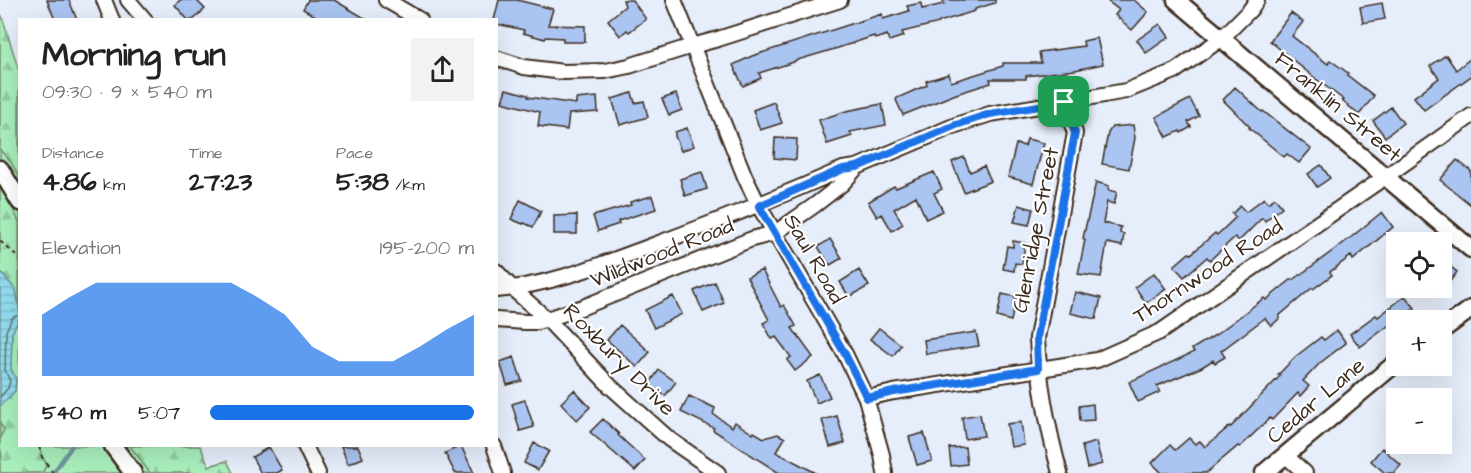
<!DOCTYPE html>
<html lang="en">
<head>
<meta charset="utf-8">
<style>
	:root { --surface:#fff; --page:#f2f2f2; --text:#222; --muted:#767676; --accent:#1a73e8 }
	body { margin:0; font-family:"Architects Daughter",sans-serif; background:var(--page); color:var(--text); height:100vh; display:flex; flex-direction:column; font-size:22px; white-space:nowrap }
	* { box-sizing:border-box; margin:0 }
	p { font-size:20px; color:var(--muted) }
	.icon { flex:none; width:33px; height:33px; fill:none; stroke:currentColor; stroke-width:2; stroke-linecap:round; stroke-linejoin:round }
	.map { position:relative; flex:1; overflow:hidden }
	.panel { position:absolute; left:18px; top:18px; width:480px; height:429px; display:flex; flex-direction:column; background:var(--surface); border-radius:0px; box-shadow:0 6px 24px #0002 }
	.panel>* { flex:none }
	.buttons { position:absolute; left:1386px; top:232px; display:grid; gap:12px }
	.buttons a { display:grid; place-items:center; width:66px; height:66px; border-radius:0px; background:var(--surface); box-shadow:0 6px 24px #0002; font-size:30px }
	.pin { position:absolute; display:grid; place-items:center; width:51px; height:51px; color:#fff; margin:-26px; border-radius:12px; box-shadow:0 3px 9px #0006 }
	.round { display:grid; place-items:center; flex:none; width:63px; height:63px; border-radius:0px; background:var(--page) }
	.overview { display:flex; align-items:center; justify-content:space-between; height:102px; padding:0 24px }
	h1 { font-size:33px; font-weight:800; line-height:45px }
	.metrics { display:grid; grid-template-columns:repeat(3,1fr); gap:9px; height:102px; padding:6px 24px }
	.metrics div { display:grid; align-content:center }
	.metrics b { font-size:26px; font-weight:800 }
	.metrics small { font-size:16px; font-weight:400 }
	.metrics p { font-size:16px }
	.chart { height:168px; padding:12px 24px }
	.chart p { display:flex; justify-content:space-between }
	.chart svg { width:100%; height:108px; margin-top:6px; fill:var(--accent); opacity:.7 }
	ul { padding:0 24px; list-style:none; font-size:20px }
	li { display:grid; grid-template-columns:96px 72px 1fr; align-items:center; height:45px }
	li i { height:15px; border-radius:8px; background:var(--accent) }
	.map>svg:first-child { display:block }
	.green { fill:#a8efbc; stroke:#728c6d; stroke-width:1.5 }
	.forest { fill:url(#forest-firs); stroke:#728c6d; stroke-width:1.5 }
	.water { fill:url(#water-rules); stroke:#6f969c; stroke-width:1.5 }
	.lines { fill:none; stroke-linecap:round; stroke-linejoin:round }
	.shore { stroke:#5d7272; stroke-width:1.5 }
	.stream { stroke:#6f969c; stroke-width:4 }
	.building { fill:#aac5f2; stroke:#3b2a1e; stroke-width:1.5 }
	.minor-casing { stroke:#3b2a1e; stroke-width:18 }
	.tertiary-casing { stroke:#3b2a1e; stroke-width:21 }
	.path { stroke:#3b2a1e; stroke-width:2; stroke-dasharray:4.5 4.5; stroke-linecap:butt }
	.minor { stroke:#fff; stroke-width:14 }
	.tertiary { stroke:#fff; stroke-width:16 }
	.route-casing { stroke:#fff; stroke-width:12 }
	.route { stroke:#1a73e8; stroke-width:8 }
	.labels { text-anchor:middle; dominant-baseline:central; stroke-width:4.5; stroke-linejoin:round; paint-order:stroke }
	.street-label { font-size:22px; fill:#3b2a1e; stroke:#fff }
</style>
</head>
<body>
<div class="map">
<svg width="1471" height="473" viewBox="0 0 1471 473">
	<defs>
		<pattern id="forest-firs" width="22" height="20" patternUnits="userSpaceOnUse" patternTransform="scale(1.5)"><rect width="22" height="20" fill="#a8efbc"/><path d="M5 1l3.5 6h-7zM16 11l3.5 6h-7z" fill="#92cda1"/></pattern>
		<pattern id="water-rules" width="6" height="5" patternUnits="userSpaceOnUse" patternTransform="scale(1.5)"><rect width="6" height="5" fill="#91def0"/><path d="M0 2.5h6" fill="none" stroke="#7ebfcd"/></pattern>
	</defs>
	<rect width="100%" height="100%" fill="#e6eefb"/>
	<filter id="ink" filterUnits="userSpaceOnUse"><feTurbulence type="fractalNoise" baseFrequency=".0167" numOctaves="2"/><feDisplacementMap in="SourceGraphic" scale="12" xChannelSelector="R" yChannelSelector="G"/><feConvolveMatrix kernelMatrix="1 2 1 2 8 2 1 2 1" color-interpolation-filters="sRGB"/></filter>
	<g filter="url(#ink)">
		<!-- green -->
		<path class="green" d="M0,34l20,42v370h171l12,27h-203z"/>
		<!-- forest -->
		<path class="forest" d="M0,13l2,3 17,55v106l-8,-15 -11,-12z
			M0,181l19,41v91l-3,-23 -16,-19z
			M19,316l1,130h19l3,11 5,7 -5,9h-42v-9l2,-8 -2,-8v-8l4,-11 -4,-5v-18l15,-15 1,-12 -5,-10 1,-36z
			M130,446h70l9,20 18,-5 6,12h-83z"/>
		<!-- water -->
		<path class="water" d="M0,274h2l14,16 4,26 -8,17 -1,36 5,10 -1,12 -15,15z"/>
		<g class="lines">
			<!-- shore -->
			<path class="shore" d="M0,397l8,-9 2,-7 -5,-11 1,-39 6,-13 4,-2h4"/>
			<!-- stream -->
			<path class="stream" d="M53,473l19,-27"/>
		</g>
		<!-- building -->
		<path class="building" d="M47,0h22l8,20h-22z
			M180,0h16l9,9 -12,11h-5l-13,-15z
			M308,0h26l34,20h-46l-19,-11z
			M499,0h18l36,9 -5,16 37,1v16h-22v-4l-17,-1 -1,2 -22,-6 1,-3 -28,-6v-4h-2z
			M623,0h9l14,19 -17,13 -2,-2 -7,6 -12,-16 17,-14z
			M943,0h52v3l-20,6v2l-36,11v1l-37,9 2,4 -15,5 -2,-6 -12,4 -1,-3 -36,12 -44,13v1l-35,11 2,5 -18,8 -10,-21 19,-9 130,-42 1,5 26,-8 -2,-5 14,-3 1,6 22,-5z
			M1106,0h28l14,12 -16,18 -17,-15 4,-5z
			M1382,3l3,16 -22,4 -3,-16z
			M1291,13l12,9 -11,14 36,28 2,-4 18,13 -1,2 27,21 -15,19 -17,-14 2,-1 -28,-21 -46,-38z
			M1160,24l9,13 -23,16 -9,-13z
			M1097,38l6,26 -28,6 -49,6v3h-36l1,4 -35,11 -53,21 -7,-15 1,-2 30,-13 -1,-4 23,-7 2,8 52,-16v-3h38l-2,-11 45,-6 -1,-5z
			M1446,55l10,15 15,-12v18l-47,34 -10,-13 25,-19 -9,-12z
			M1235,87l27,25 1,-1 48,38 -12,14 -12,-9 -3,3 -35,-29 1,-1 -27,-27z
			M506,89l22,6v2l48,7v-5l21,-2 1,15 -29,2 -2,16 -29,-4 2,-14 -38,-10z
			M632,93l3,10 9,-2 4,16 -28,8 -8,-26z
			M676,94l6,16 -13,5 -7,-16z
			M1190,99l9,17 -11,6 3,5 -10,6 -1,-2 -13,6 -11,-20z
			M774,102l8,21 -22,7 -7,-20z
			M882,104l4,21 -36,7 2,4 -25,8 -8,-24 27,-9z
			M1391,107l12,16 -18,14 -12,-16z
			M1133,125l2,13 -6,31 -27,-5 6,-31 4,-6z
			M687,128l7,18 -13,5 -6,-15v-4z
			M775,138l22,1 -1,21 -22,-2z
			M1027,139l17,4 -11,41 -25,-7 8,-33 9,2z
			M964,157l6,15 14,-6 7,15 -27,11 -12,-30z
			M1457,160l14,11v34l-31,-25z
			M1321,165l9,13 -13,9 -9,-13z
			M702,172l5,17 -22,7 -5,-17z
			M934,172l8,17 -8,4 9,18 -17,8 -10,-23 -22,13 9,15 -11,7 -10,-17 -5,3 -9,-15 26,-16 2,2z
			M1096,182l13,4 -1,4 9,2 -3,12 -7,-2 -4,21 18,4 -1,6 4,1 -2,12 -15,-3 -6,34 -23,-3 7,-34 -2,-2z
			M652,196l4,13 -38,12 1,3 -21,7 -5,-15 38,-11 -1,-3z
			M1264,198l4,5 7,-5 7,9 -17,14 -3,-3 -23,23 -4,-4 -25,23 -3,-3 -23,20 -10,-11 15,-13 2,1 24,-21 2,2 19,-18 -4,-3 8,-8 6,6z
			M520,200l21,11 -8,16 -9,-4 -1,1 -12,-5z
			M1019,205l14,4 -4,16 -15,-3z
			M1382,212l11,15 -40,33 -2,-4 -21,16 2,3 -19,14 -1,-1 -33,28 1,2 -9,8 -6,-8 -44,33 4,6 -10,6 -2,-3 -11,7 -45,19 3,6 -22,10 -9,-20 65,-30 -2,-3 25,-15 47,-36 2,2 26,-21 1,1 56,-41z
			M577,215v19h-23v-18z
			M830,239l12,19 -12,7 -12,-18z
			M1013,241l12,2 -3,21 -7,-1 -1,8 -11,-2 4,-23 6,1z
			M1442,260l15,12 -15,20z
			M762,270l19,37 3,-2 12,21 -4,2 21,29 -18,14 -8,-11 4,-3 -15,-20 -4,2 -9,-16 6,-3 -22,-43z
			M859,270l10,16 -20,11 -9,-15z
			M1154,273l12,16 -20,14 -11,-16z
			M715,282l9,21 -21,9 -9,-21z
			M1075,292l26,6 -5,21 -26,-6z
			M1002,294l14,3 -5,24 -14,-4z
			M673,296l9,18 -28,14 -9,-18z
			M1405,296l10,12 -16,13h-3l-2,4 -2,-2 -32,24 -10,-13 26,-19 2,2z
			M620,325l30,27 -13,15 -30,-27z
			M879,328l22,17 -8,11 -23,-17z
			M1337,330l9,13 -26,20 -17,18 6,5 -9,10 -2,-3 -26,27 -2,-2 -30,29 -2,-1 -32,27h-44l-10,-10 18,-18 5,5 14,-12 6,6 5,-3 5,6 25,-21 1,1 23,-24 26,-27 -2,-1 17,-18 26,-20 3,3z
			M976,332l3,14 -53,8 -2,-14z
			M514,357l8,24 -15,4 -7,-23z
			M659,370l17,12 -11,14 -16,-12z
			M820,375l10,22 -13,6 -10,-22z
			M574,390l16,17 -13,13 -16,-17z
			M689,396l26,12 -2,6 19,13 3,-5 18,12 1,-2 10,6 14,-4 7,4 -9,14 40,21h-37l-66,-43 1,-2 -33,-16z
			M525,400l9,27 -14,4 -8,-27z
			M1093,404l1,16 -14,1 -1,-15z
			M980,414l4,22 -19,3 -3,-22z
			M837,416l8,27 -15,4 -8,-27z
			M603,419l16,15 -1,1 27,25 -10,11 -45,-39z
			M1021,422l3,23 -13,2 -4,-23z
			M924,433l8,28 -15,4 -8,-28z
			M1096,442l6,22 -15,4 -5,-22z
			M534,443l15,8 -11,19 -14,-7z
			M341,446h17l5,12 -15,6z
			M461,446l13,27h-19l-10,-20z
			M269,447l13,23 -5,3h-16l-9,-16z
			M965,447l2,17 -16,2 -2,-18z
			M1382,448l19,17 -7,8h-9l-14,-12z"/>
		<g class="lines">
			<defs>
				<path id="minor" d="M104,0l8,20
					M128,0l17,20
					M386,0l34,20
					M674,0l71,177 14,29 86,148 21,44 16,57 3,18
					M496,58l28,9 39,5 42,-1 24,-5 63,-20 26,-7 122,-39
					M496,271l17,18 34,30 63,67 59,53 49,34
					M496,290c55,-5 104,-25 155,-44 65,-24 128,-49 192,-77l14,-2 99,-42 34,-11 74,-12 62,-11 49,-20 46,-32 29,-29 7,-10
					M496,320l29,2h12l10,-3 36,-12 169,-68 23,-6 40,-28 27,-21 15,-17
					M866,398l28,-6 203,-32 63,-28 225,-155 86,-61
					M305,446l13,27
					M494,446l9,27
					M1285,455l20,18
					M1060,473c-12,-44 -21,-89 -23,-135l38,-205 -11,-31"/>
				<path id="tertiary" d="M1176,0l295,249
					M0,169l20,33
					M1442,330l29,-21
					M113,446l20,27
					M1264,473l132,-110"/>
			</defs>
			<!-- minor casing -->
			<use href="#minor" class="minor-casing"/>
			<!-- tertiary casing -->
			<use href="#tertiary" class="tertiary-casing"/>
			<!-- path -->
			<path class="path" d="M0,241l20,18
				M39,446l3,11 11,16"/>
			<!-- minor -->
			<use href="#minor" class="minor"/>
			<!-- tertiary -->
			<use href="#tertiary" class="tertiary"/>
		</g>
	</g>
	<g class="lines" filter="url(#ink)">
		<defs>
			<path id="route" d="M1064,102l11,31 -38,205 1,31 -144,23 -27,6 -22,-44 -86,-148 84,-37 14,-2 99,-42 34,-11z"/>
		</defs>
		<!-- route casing -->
		<use href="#route" class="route-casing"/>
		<!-- route -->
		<use href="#route" class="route"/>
	</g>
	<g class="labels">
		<!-- street labels -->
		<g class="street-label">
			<text transform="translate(1338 107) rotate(40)">Franklin Street</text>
			<text transform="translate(1036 230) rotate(-79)">Glenridge Street</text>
			<text transform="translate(662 253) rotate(-22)">Wildwood Road</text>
			<text transform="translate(814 259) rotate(60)">Saul Road</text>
			<text transform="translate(1208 271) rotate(-33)">Thornwood Road</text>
			<text transform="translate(619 360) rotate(45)">Roxbury Drive</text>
			<text transform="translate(1316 401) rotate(-40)">Cedar Lane</text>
		</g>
	</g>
</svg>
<div class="buttons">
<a><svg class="icon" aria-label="locate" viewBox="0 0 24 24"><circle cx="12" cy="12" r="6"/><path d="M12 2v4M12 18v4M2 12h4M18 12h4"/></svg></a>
<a>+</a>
<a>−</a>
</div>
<div class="pin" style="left:1064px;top:102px;background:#1e9e55"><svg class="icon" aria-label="arrive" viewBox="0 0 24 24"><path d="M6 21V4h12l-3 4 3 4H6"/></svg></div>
<section class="panel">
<div class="overview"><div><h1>Morning run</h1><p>09:30 · 9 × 540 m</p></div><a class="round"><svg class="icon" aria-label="share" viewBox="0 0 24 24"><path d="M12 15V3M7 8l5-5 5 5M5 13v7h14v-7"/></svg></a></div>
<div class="metrics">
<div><p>Distance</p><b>4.86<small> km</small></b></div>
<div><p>Time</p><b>27:23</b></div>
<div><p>Pace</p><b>5:38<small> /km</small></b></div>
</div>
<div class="chart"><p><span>Elevation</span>195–200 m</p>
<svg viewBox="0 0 160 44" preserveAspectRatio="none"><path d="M0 44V19L10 12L20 6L30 6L40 6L50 6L60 6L70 6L80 12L90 19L100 32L110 38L120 38L130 38L140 32L150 25L160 19V44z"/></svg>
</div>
<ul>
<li><b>540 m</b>5:07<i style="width:100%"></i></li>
</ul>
</section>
</div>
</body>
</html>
